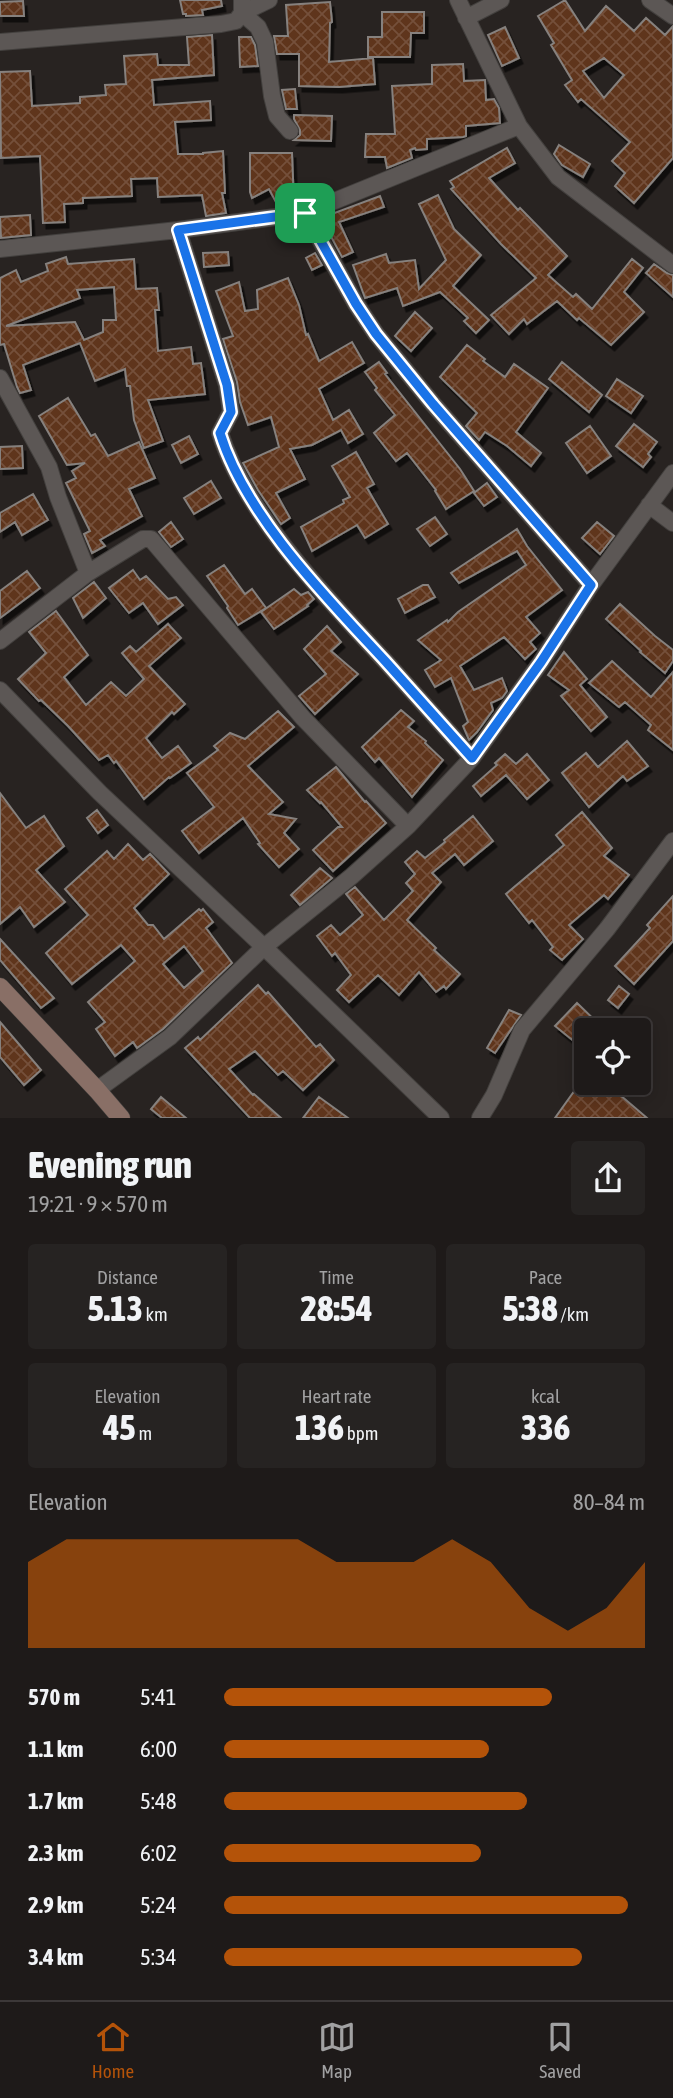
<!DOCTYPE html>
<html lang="en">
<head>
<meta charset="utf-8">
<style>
	:root { --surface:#1e1a19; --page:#262322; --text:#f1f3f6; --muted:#a1a1a2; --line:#3c3838; --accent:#b45309 }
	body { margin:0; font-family:"Asap Condensed",sans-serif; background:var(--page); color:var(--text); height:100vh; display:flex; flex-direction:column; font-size:26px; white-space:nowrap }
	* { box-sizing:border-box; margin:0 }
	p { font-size:23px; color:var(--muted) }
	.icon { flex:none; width:38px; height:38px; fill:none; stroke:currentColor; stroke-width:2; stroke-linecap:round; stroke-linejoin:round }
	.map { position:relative; height:1118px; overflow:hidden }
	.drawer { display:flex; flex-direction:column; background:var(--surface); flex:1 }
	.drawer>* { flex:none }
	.controls { position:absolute; left:574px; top:1018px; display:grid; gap:14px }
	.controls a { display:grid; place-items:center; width:77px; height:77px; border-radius:7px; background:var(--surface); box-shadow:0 4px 18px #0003,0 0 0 2px var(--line); font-size:35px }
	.pin { position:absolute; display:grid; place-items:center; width:60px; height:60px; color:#fff; margin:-30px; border-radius:14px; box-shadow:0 4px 10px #0006 }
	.round { display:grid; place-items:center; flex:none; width:74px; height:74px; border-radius:7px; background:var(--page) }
	.head { display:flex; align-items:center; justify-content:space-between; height:119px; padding:0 28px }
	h1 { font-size:38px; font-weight:800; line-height:52px }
	.metrics { display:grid; grid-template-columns:repeat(3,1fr); gap:10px; height:119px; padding:7px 28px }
	.metrics div { display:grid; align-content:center; border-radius:7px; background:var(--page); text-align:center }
	.metrics b { font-size:35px; font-weight:800 }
	.metrics small { font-size:19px; font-weight:400 }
	.metrics p { font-size:19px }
	.chart { height:196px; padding:14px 28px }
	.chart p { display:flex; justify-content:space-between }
	.chart svg { width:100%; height:126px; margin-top:7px; fill:var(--accent); opacity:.7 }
	ul { padding:0 28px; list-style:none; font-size:23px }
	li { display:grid; grid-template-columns:112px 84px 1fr; align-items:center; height:52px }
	li i { height:18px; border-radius:9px; background:var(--accent) }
	.dock { display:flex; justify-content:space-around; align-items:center; height:98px; border-top:2px solid var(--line); background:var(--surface); font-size:19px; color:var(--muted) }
	.dock a { display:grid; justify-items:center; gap:4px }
	.dock .current { color:var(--accent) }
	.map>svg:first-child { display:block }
	.building { fill:url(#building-cross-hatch); stroke:#86817e; stroke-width:2; fill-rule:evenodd; filter:url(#shadow) }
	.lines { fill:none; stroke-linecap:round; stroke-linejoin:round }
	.street-casing { stroke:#43403e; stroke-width:18 }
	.secondary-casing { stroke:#43403e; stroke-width:19 }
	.street { stroke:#5c5755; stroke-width:16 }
	.secondary { stroke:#896f66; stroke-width:18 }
	.route-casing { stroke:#fff; stroke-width:14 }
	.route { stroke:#1a73e8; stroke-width:9 }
</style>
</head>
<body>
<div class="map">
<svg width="673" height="1118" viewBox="0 0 673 1118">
	<defs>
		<pattern id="building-cross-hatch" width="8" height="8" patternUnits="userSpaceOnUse" patternTransform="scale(1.75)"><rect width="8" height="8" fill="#5e341a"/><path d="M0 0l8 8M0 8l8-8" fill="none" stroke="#74503a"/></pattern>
		<filter id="shadow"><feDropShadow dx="3.5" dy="5.5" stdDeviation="0" flood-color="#0009"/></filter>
	</defs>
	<rect width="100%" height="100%" fill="#282321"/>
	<!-- building -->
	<path class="building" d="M180,0h41l1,6 -20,4 1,5 -17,1v-2h-3z
		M565,0l20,31 21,-25 28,25 12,-13 19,17 8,-9v132l-39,45 -19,-17 10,-13 -13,-12 18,-19 -49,-43 -3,3 -13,-17 7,-5 -21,-35 3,-2 -16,-27zM604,58l20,17 -20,23 -21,-27z
		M23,1l1,15h-24v-14z
		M330,2l2,20 -2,1 -1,39 44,-4 2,26 -36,3 -40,-1v-32h-22l-3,-18h14l-2,-31z
		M382,12h42v21h-13l-1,24h-42v-20h14z
		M505,27l14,31 -17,8 -14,-31z
		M212,35l2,40 -62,5 2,25 56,-4 1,19 -36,2 3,32h25v-1l20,-2 2,42h-3l4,20 -20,3 -4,-21 -44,2 -1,-19 -26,1 1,17 -49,2v5l-19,1 1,18 -22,1 -3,-67 -39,2 -1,-86 30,-1 2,35 48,-3v-6l26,-2 -1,-10 21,-1 -2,-28 33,-2 1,11h31l-2,-28z
		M239,37h12l4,8 3,21 -18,1z
		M463,64l1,17 21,-1 1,20 8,-1 5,9 1,15 -34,3v10l-3,1 -36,2v10l-11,1 -1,-2 -5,2 2,8 -25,10 -2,-11h-20l1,-23h29l-3,-48 40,-2v-19z
		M295,89l2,20h-11l-4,-19z
		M294,115l38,1 -1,25 -37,-1 6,-5v-5l-6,-11z
		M559,145l31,19 -7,13 -21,-12 -8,-11z
		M507,148l8,15 -26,15 29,32 2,-2 47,48 -19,19 25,22 3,-3 16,15 40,-50 11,9 -19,24 20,20 -33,33 -32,-27 -2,2 -20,-19 -30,23 -3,-5 -15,15 -18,-19 45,-37 -35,-34 -50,-55 3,-2 -4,-6z
		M250,153h42l2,51 -16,2 -9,-17 -17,9 -2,-6z
		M438,195l16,34 27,26 -28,31 36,34 -13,13 -12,-12 4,-3 -28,-26 -37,14 -6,-18 -32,10 -12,-33 33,-11 3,9 26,-3 4,29 27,-29 -27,-56z
		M380,196l4,11 -45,15 14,30 -11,5 -21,-39z
		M30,215l1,20 -30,3 -1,-21z
		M228,252l1,13 -25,2 -1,-14z
		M315,253l7,12 -10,5 -6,-12z
		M66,257l2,7 66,-5 2,30 21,-1 2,22h-4l3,41 33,-4 2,17 8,-1 4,31 -57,6 15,41 -19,7 -10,-28 -4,-34h-3l-2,-17 -30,12 -15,-38 -57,22 8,25 -11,3 -3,-6 -13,-43 -4,1v-67l16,-8 5,12 27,-11 -2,-7zM114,287l2,33h-13v12l-19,8 -9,-18 -69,4 74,-28 -3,-8z
		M654,264l13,9 6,2v22l-27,-24z
		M288,278l11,27 7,30 2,-1 11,27 33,-19 12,21 -45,26 14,31 16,-10 14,24 -15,9 -7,-13 -29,15 -22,4 15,30 -29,14 14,25 -9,6 -23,-34 -15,-27 36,-16 -8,-30 -23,8 -8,-23 -3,-20 -14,-43 10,-3 -17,-45 23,-9 6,29 13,-2 -1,-19z
		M415,312l17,16 -21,23 -16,-15z
		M467,345l18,14 -2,2 22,16 9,-13 34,24 -32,44 25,21 -10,13 -24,-20 -22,-14 -6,8 -13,-14 11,-13 -37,-36z
		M379,362l8,11 -2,1 75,95 14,22 -28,18 -11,-18 1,-1 -29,-37 -11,8 -22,-28 21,-18 -20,-25 2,-2 -12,-16z
		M562,362l40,33 -13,17 -40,-33z
		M617,379l26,17 -12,17 -25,-17z
		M68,398l23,38 4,-2 13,22 31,-14 16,36 -26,11 13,27 -42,24 5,6 -13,7 -8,-19 6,-3 -24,-48 10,-5 -4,-7 13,-8 -18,2 -28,-49z
		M634,424l23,18 -9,12 3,3 -8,10 -27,-21z
		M590,426l21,30 -24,17 -21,-30z
		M189,436l9,18 -17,9 -9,-18z
		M22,446l1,22 -23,1v-22z
		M356,452l18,32 -7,4 21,36 -23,14 -8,-13 -45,26 -11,-24 43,-24 -1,-3 7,-3 -18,-31z
		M211,481l10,17 -27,16 -10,-16z
		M487,483l10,14 -13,9 -10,-13z
		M33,494l15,26 -26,15 -7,-13 -15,10v-19z
		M435,517l12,17 -17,12 -13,-17z
		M171,522l12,17 -12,8 -12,-15z
		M597,522l17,14 -14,18 -18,-16z
		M517,529l10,17 35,44 -36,27 14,16 -10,9 6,7 -11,10 -21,-22 -44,29 14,24 28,-12 5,13 -5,7 -11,5 2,7 -16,22 -8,8 -6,-14 5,-4 -17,-44 -16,9 -10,-17 16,-10 -23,-20 29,-20 1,2 10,-10 68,-47 -9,-14 -58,32 -8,-10z
		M224,565l21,29 7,-5 14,19 -28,17 -11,-17 1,-2 -21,-30z
		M133,570l7,10 6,-4 22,23 8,-2 7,8 -25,19 -15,-21 -14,10 -20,-25z
		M27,571l13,17 -40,30v-27z
		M94,582l12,16 -23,20 -10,-20z
		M423,585h5l7,12 -30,16 -7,-14z
		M294,589l7,6 7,-3 6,7 -7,6 1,1 -34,23 -13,-17z
		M620,604l35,32 18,14v11l-8,12 -25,-21 1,-1 -35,-32z
		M56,611l32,44 -24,22 22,28 25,-23 15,14 18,-17 -22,-26 8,-7 6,6 32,-28 13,14 -32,28 36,38 -11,10 -2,-2 -26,26 16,20 16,-12 13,17 -21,15 -1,-1 -25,22 -28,-38 -2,2 -6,-8 -9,5 -31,-34 -27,-26 -2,1 -21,-22 28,-26 -17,-21z
		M327,626l14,16 -10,9 27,23 -43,40 -16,-18 27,-22 -22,-25z
		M564,652l23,27 -7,6 27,32 -16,14 -30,-35 8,-6 -21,-15z
		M612,661l39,36 22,-25v78l-25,-20 3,-5 -26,-23 -6,5 -30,-24z
		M401,710l13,11 -6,6 18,14 -1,2 18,17 -31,37 -33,-39 -4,4 -13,-15z
		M278,711l16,16 -46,39 35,36 -14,12 27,5 -12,14 15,16 -20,18 -21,-23 2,-1 -17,-25 -44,35 -17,-22 32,-24 -27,-34 31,-23 -4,-4 16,-13 15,6z
		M627,741l21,25 -21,15 -4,-5 -34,31 -27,-34 24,-20 12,14z
		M505,754l11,10 11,-10 22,26 -22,19 -21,-24 -25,21 -8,-10 24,-21 -2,-2z
		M336,767l29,35 1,-1 20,22 -53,48 -20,-21 25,-23h4l-21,-25 -1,1 -13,-13z
		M0,793l26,35 18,-12 20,30 -28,24 29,32 -31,25 -14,-20 -20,17z
		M97,810l11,15 -10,8 -11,-15z
		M582,812l30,36 -8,8 25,19 -21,24 -4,-4 -35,30 14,14 -21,21 -12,-10 3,-3 -21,-27 -3,3 -23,-29 58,-49 -8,-10z
		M473,816l20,25 -29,24 -9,-11 -23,19 9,9 -34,38 29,28 -2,2 26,24 -14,15 -2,-3 -8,6 -17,-20 -20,23 -21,-20 -29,27 -12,-12 14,-15 -16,-22 -3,3 -15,-20 14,-11 9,10 23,-20 -17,-21 9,-7 29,33 29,-29 -7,-8 9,-9 -10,-12 12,-11 8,7 20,-16 -1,-2z
		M128,844l15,16 7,-6 19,20 -35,34 14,17h5l11,14 35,-30 2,2 2,-2 10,13 -7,6 26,35 -69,66 -26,19 -4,-6 -18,14 -19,-27 9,-7 -17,-20 47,-41 -14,-16 -49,39 -26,-31 42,-38 -23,-26 42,-38 7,8zM184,946l19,25 -19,17 -21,-24z
		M320,868l12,10 -32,27 -9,-10z
		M673,896v45l-39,43 -19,-18 35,-38 -3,-3z
		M0,939l54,59 -13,10 -41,-48z
		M258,985l8,9 2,-2 48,55 4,-3 14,16 -31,30 -20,-19 -5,4 -23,-24 -26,18 24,26 1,-1 27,24h-31l-65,-70 13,-11 2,3z
		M619,986l10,8 -11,14 -10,-8z
		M577,1003l29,28h-20v20l-31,-25z
		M509,1010l12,5 -26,38 -8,-5z
		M0,1022l41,48 -17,15 -24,-28z
		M580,1083h26l41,35h-92z
		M161,1097l25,21h-24l-11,-9z
		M319,1097l29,21h-45z"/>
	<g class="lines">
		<defs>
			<path id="street" d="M242,0v13l16,14 7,15 7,54 5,20 13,15
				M458,0l61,126 39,51 115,88
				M650,0l23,16
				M466,18l35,-18
				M0,42l221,-18 15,-3 6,-8 27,-13
				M305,213l51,91 20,30 57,70 158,181
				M178,230l49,155 4,27 -11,21c26,83 108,166 166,229 29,32 57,64 86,96
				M0,249l178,-19 127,-17 214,-87
				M0,378l49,89 9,30 30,76
				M649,505l24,18
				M0,641l88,-68 55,-34h8l152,179 105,108
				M0,690l100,103 164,154 177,171
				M97,1090l73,-53 94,-90 88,-71 56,-50 64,-68 69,-96 50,-77 82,-112
				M480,1118l14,-23 28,-65 85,-101 66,-88"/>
			<path id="secondary" d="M0,987l97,103 24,28"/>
		</defs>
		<!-- street casing -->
		<use href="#street" class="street-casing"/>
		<!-- secondary casing -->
		<use href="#secondary" class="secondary-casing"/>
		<!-- street -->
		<use href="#street" class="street"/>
		<!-- secondary -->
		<use href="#secondary" class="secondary"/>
	</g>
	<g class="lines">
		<defs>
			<path id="route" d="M305,213l51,91 20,30 57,70 158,181 -50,77 -69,96c-29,-32 -57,-64 -86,-96 -59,-64 -140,-145 -166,-229l11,-21 -4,-27 -49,-155z"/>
		</defs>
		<!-- route casing -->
		<use href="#route" class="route-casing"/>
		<!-- route -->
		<use href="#route" class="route"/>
	</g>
</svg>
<div class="controls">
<a><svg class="icon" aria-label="locate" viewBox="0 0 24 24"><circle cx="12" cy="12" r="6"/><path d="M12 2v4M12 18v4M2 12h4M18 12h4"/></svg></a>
</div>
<div class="pin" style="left:305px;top:213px;background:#1e9e55"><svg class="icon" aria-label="arrive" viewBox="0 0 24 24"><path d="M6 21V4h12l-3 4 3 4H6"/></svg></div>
</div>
<section class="drawer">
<div class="head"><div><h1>Evening run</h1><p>19:21 · 9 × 570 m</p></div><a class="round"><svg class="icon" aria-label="share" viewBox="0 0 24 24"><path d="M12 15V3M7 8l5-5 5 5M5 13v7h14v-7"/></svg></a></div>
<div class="metrics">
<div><p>Distance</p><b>5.13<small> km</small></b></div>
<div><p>Time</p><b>28:54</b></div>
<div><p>Pace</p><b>5:38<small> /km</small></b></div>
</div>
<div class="metrics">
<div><p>Elevation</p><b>45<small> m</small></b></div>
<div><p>Heart rate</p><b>136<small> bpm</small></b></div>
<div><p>kcal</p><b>336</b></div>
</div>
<div class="chart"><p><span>Elevation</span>80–84 m</p>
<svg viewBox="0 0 160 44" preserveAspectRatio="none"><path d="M0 44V14L10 6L20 6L30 6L40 6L50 6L60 6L70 6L80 14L90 14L100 14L110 6L120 14L130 30L140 38L150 30L160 14V44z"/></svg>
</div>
<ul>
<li><b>570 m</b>5:41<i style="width:78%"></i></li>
<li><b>1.1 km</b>6:00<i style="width:63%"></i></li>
<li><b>1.7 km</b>5:48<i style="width:72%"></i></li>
<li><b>2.3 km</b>6:02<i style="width:61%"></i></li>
<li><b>2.9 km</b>5:24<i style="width:96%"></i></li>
<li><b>3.4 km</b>5:34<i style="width:85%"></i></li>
</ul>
</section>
<nav class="dock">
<a class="current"><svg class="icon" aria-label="home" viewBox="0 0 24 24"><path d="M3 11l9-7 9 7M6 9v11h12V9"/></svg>Home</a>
<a><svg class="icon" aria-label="map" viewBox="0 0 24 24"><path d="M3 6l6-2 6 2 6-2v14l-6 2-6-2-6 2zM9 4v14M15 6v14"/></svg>Map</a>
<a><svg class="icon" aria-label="saved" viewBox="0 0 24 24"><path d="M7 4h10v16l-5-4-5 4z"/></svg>Saved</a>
</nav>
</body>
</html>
